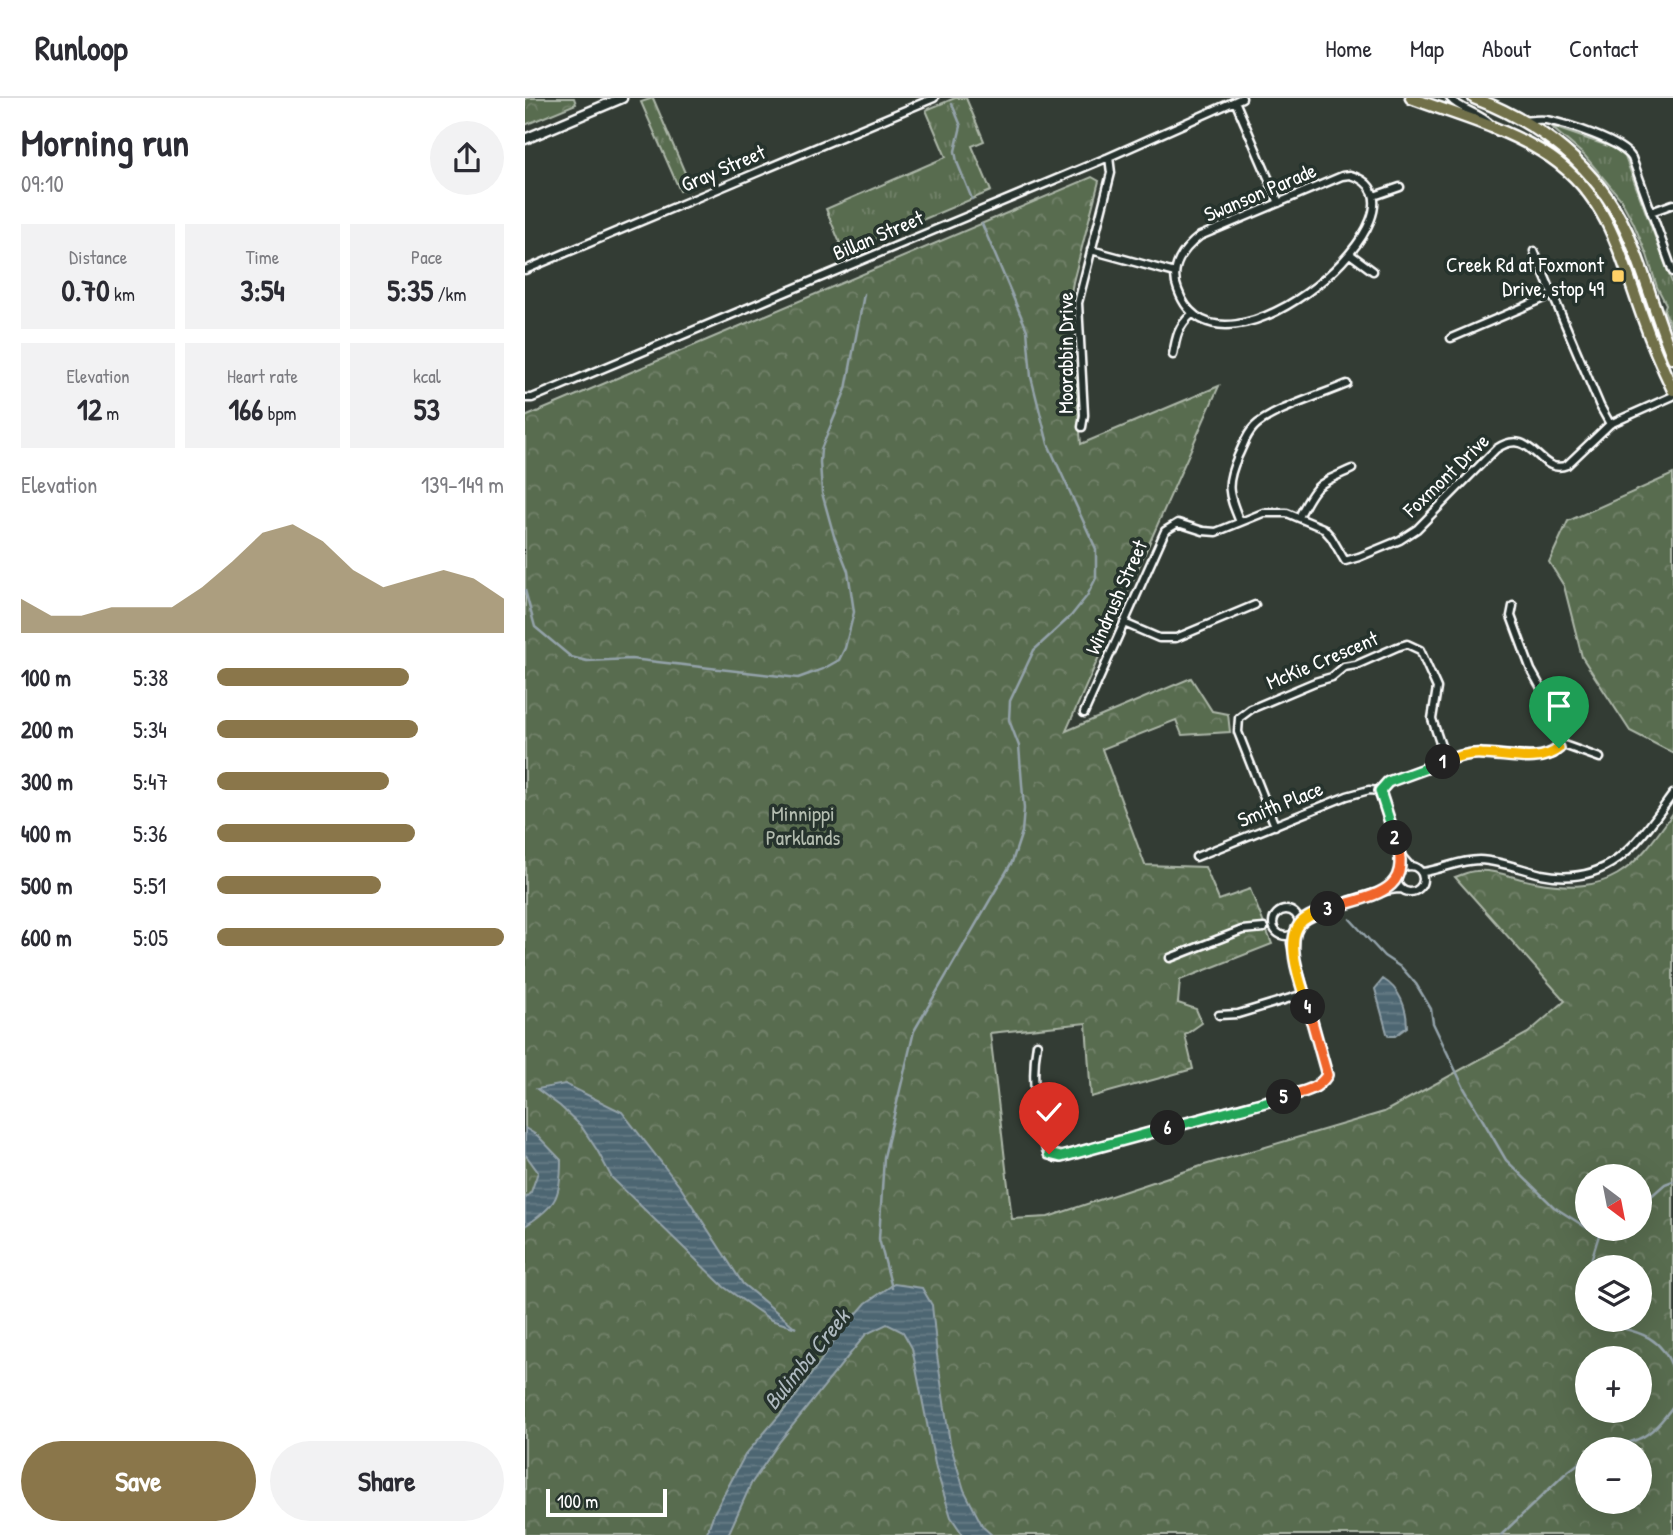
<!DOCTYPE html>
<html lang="en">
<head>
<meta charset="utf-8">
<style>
	:root { --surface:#fff; --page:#f2f2f3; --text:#2b2b33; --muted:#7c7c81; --line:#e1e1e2; --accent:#8a764a }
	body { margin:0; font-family:"Patrick Hand",sans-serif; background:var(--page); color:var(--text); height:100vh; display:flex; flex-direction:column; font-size:26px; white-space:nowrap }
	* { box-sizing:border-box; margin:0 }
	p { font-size:23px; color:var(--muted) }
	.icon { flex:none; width:38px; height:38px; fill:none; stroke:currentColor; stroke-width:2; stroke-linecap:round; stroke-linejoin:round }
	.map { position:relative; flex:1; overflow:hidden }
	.sheet { display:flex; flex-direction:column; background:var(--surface); width:525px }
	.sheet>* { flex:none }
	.needle { width:46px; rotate:148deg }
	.controls { position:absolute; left:1050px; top:1066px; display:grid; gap:14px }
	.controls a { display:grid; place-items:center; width:77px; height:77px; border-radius:50%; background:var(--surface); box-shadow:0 7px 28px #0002; font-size:35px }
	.scale { position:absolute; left:21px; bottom:18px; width:121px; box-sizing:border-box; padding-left:7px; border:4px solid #fff; border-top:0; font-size:19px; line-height:24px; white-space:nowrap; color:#fff; -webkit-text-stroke:5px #26332d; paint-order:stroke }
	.pin { position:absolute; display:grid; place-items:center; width:60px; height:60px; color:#fff; margin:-72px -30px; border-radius:50% 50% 50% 0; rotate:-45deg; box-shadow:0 0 7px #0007 }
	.pin .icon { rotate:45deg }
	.km { position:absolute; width:35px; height:35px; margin:-18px; border-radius:50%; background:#222; color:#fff; font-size:19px; line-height:35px; text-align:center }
	.round { display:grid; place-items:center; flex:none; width:74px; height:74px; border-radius:37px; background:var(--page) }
	.head { display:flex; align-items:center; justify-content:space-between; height:119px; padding:0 21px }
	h1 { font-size:38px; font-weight:700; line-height:52px }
	.metrics { display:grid; grid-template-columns:repeat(3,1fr); gap:10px; height:119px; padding:7px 21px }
	.metrics div { display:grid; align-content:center; border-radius:0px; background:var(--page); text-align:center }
	.metrics b { font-size:30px; font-weight:700 }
	.metrics small { font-size:19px; font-weight:400 }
	.metrics p { font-size:19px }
	.chart { height:196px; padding:14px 21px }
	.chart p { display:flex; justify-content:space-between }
	.chart svg { width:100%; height:126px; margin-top:7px; fill:var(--accent); opacity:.7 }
	.cta { display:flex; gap:14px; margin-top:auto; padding:14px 21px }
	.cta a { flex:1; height:80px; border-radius:42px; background:var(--accent); color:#fff; font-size:28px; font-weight:700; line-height:80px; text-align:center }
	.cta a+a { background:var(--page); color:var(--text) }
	ul { padding:0 21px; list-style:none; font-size:23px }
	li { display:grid; grid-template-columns:112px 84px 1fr; align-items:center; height:52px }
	li i { height:18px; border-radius:9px; background:var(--accent) }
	header { display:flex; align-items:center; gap:42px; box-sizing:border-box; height:98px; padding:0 35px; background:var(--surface); border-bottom:2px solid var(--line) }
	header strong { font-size:33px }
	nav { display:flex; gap:38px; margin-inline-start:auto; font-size:24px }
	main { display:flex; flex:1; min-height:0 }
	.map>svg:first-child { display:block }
	.grass { fill:url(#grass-tufts); stroke:#acb6a8; stroke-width:2 }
	.forest { fill:url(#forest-crowns); stroke:#acb6a8; stroke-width:2; fill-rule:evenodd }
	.water { fill:url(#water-rules); stroke:#94a3aa; stroke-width:2 }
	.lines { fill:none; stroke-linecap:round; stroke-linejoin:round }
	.stream { stroke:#94a3aa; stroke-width:2.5 }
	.minor-casing { stroke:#fff; stroke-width:11 }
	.tertiary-casing { stroke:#fff; stroke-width:13 }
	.primary-casing { stroke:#fff; stroke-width:15 }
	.minor { stroke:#26332d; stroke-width:6 }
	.tertiary { stroke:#26332d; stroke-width:8 }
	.primary { stroke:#71704a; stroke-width:10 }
	.split-1-casing { stroke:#fff; stroke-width:14 }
	.split-2-casing { stroke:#fff; stroke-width:14 }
	.split-3-casing { stroke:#fff; stroke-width:14 }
	.split-4-casing { stroke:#fff; stroke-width:14 }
	.split-5-casing { stroke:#fff; stroke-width:14 }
	.split-6-casing { stroke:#fff; stroke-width:14 }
	.split-7-casing { stroke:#fff; stroke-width:14 }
	.split-1 { stroke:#f5b400; stroke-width:9 }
	.split-2 { stroke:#22a559; stroke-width:9 }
	.split-3 { stroke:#f0652b; stroke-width:9 }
	.split-4 { stroke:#f5b400; stroke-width:9 }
	.split-5 { stroke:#f0652b; stroke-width:9 }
	.split-6 { stroke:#22a559; stroke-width:9 }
	.split-7 { stroke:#22a559; stroke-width:9 }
	.poi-dot { fill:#ffd166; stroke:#26332d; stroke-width:2.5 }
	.labels { text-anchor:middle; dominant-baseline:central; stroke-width:7; stroke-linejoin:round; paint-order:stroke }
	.street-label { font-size:21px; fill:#fff; stroke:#26332d }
	.poi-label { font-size:21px; fill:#fff; stroke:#26332d; text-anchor:end }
	.park-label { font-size:21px; fill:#b4bdb0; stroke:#26332d }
	.water-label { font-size:23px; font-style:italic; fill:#afbac0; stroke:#26332d }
</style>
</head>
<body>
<header>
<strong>Runloop</strong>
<nav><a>Home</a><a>Map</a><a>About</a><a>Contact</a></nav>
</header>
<main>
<section class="sheet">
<div class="head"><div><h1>Morning run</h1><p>09:10</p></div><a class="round"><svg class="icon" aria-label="share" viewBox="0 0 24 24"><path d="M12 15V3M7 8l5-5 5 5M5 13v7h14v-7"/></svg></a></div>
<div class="metrics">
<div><p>Distance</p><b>0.70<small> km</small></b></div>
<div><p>Time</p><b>3:54</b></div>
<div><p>Pace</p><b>5:35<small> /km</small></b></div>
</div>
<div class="metrics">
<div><p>Elevation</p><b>12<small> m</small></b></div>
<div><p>Heart rate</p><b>166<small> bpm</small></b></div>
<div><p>kcal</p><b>53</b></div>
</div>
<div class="chart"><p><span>Elevation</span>139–149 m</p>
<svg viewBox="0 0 160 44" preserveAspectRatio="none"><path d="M0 44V32L10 38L20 38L30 35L40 35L50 35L60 28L70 19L80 9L90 6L100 12L110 22L120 28L130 25L140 22L150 25L160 32V44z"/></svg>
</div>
<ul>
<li><b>100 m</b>5:38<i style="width:67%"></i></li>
<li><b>200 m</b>5:34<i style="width:70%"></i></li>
<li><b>300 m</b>5:47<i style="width:60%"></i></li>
<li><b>400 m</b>5:36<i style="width:69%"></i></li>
<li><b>500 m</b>5:51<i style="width:57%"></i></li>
<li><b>600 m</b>5:05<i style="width:100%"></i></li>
</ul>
<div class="cta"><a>Save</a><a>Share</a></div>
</section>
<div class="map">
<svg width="1148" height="1437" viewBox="0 0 1148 1437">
	<defs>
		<pattern id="grass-tufts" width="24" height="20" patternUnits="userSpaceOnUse" patternTransform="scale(1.75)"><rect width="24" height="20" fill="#596c50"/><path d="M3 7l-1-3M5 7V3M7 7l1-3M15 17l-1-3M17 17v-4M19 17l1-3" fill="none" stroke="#72826a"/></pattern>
		<pattern id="forest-crowns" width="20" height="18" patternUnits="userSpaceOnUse" patternTransform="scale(1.75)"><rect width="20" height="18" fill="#596c50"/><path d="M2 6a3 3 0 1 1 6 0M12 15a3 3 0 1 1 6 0" fill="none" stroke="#72826a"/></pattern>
		<pattern id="water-rules" width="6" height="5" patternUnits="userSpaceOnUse" patternTransform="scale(1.75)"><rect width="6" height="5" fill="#4d6672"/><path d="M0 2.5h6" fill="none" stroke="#687d87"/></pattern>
	</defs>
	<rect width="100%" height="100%" fill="#333c34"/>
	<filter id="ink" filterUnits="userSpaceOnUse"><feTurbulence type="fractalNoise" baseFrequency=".0143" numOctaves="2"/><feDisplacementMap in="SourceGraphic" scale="14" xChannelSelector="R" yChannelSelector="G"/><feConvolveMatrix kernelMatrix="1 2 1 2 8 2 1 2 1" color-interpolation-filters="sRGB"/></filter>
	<g filter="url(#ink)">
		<!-- grass -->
		<path class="grass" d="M128,0l38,89 -11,4 -39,-89z
			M430,0h11l18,43 -12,5 19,45 -147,62 -18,-44 120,-52 -20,-47z
			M1025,28l64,22 11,9 48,128v47l-9,-22 2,-6 -9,-17 -10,-32 -14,-33 -13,-24 -35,-42z"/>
		<!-- forest -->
		<path class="forest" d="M0,0h49l2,6 -51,21z
			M567,79l7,4 -26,101 -4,22 12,140 138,-58 -153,345 125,-53 21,33 16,3 2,18 -48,3 -6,-15 -74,29 43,116 60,2 14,33 31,-11 22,55 -92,36 -2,23 18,6 6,14 -17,12 8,34 -102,28 -5,-74 -96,10 22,186 36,-2 153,-51 183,-54 144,-79 37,-32 -110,-124c7,-2 14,-6 21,-6 20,-2 40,8 59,11 75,14 98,-11 138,-69v722h-1148v-1118zM1062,1078h53v52h-53zM1062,1169h53v53h-53zM1062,1260h53v52h-53zM1062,1351h53v53h-53z
			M1148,376v279l-43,-22 -48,-74 -18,-71 -15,-24 19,-41z"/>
		<!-- water -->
		<path class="water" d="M858,881c17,10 24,29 24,48l-12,9h-6l-2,-3 -12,-44z
			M40,986l57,28 59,76 62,96 53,44 -25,-8 -47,-33 -112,-109 -15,-28 -16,-24 -21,-20 -23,-17z
			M0,1030l13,8 23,24c0,37 -5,46 -36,66v-27l6,-7 7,-20 -13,-18z
			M369,1186l28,4 10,17 5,50 13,88 14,47 19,37 9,8h-29l-12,-18 -15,-48 -24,-121 -9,-16 -16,-8 -21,10 -86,107 -29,43 -23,51h-22l8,-22 31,-58 52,-60 42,-61 27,-31z"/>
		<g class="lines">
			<!-- stream -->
			<path class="stream" d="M427,6l9,22 -6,25 2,11 15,37
				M0,492l10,37 36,30 16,4 44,-2 167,19 25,-9 16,-9 6,-12 9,-36 -6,-41 -14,-35 -12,-43 -2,-31 1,-13 25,-60 18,-95
				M825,821l34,37 18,12 14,16 15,25 2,14 31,65 42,72 48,47 33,21
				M1115,1108l25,-22 8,-3
				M1063,1130l11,7
				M1064,1169l10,-32 11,-7
				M1062,1178l-2,29 2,5
				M367,1190l-13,-49 5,-82 30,-126 98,-169 10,-30 2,-23 -5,-63 -10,-26 1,-19 24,-51 37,-34 16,-20 9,-18v-29l-48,-105 -17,-67 -4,-47 -45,-106
				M1067,1222c34,12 66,7 81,49
				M1079,1351c37,-8 47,-12 69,-43
				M976,1437l65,-62 21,-16"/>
			<defs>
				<path id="minor" d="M925,0c11,13 30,14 41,27
					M710,3l44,102
					M999,23c8,-1 15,-2 22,-1 21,4 76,21 86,38l41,114
					M825,77c98,27 -131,230 -172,115 -9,-22 5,-41 22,-54l142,-60z
					M849,98l26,-9
					M1126,114l22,-8
					M566,152l84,23
					M1009,153l66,155 10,18
					M825,156l23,17
					M0,172l409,-172
					M926,240l101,-43
					M648,257c3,-18 5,-29 19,-41
					M0,300h7l577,-241 133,-59
					M557,329l2,-12 -6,-112 33,-130 -2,-16
					M774,419c18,-35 18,-32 53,-48
					M715,424c-12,-29 -15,-37 -2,-66 5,-10 8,-21 16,-29 15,-16 70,-33 93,-43
					M599,525l35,15h17l79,-33
					M559,615l81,-182 13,-8 25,8 13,1 47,-19h24l36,15 8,9 14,24 14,-4 41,-17 17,-11 79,-80c37,-25 42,28 71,16l43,-41 63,-28
					M1036,646l39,14
					M750,728l-37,-94 1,-14 12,-9 64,-27 17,-5 12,-10 12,-2 41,-18 10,-3 13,6 17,38 -5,31 14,42
					M671,759l151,-61 22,-6 11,1
					M872 781a13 13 0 1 1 26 0a13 13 0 1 1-26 0Z
					M885,768l-8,-9 -22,-63v-3l8,-9 69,-26 22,-3 63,4 11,-3 6,-6 3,-7 -4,-17 -4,-13 -23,-41 -20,-54 2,-10
					M897,774c19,-2 37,-12 57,-12 22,1 41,9 62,14 69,14 97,-32 132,-80
					M748 825a13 13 0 1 1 26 0a13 13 0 1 1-26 0Z
					M774,826c20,-15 77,-34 102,-35
					M645,860l72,-28 22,-2
					M694,917l19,-1 66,-20
					M512,946c-7,37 0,70 9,106l10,8 259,-70c9,-7 12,-11 10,-23l-34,-122 4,-11"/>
				<path id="tertiary" d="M0,41l97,-41"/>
				<path id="primary" d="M886,0c43,16 91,29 130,53 67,40 78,102 103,170 8,23 18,46 29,69
					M949,0c66,25 123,69 153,134 18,41 29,85 46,126"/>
			</defs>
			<!-- minor casing -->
			<use href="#minor" class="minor-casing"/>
			<!-- tertiary casing -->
			<use href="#tertiary" class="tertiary-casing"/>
			<!-- primary casing -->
			<use href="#primary" class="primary-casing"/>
			<!-- minor -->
			<use href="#minor" class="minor"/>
			<!-- tertiary -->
			<use href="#tertiary" class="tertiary"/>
			<!-- primary -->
			<use href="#primary" class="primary"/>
		</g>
	</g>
	<g class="lines" filter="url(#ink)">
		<defs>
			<path id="split-1" d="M918,664c12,-5 25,-9 39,-8 24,0 58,11 77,-6"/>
			<path id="split-2" d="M870,740l-15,-47 8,-9 55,-20"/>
			<path id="split-3" d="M803,811c42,-14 88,-15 67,-71"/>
			<path id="split-4" d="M783,909c-6,-21 -23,-62 -9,-82 6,-9 19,-12 29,-16"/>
			<path id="split-5" d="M759,999c17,-5 33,-6 43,-22l-19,-68"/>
			<path id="split-6" d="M643,1030l116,-31"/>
			<path id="split-7" d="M524,1056l12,3 107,-29"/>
		</defs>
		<!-- split-1 casing -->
		<use href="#split-1" class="split-1-casing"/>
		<!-- split-2 casing -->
		<use href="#split-2" class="split-2-casing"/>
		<!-- split-3 casing -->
		<use href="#split-3" class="split-3-casing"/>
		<!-- split-4 casing -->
		<use href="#split-4" class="split-4-casing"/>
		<!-- split-5 casing -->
		<use href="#split-5" class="split-5-casing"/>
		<!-- split-6 casing -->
		<use href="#split-6" class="split-6-casing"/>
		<!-- split-7 casing -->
		<use href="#split-7" class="split-7-casing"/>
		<!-- split-1 -->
		<use href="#split-1" class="split-1"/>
		<!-- split-2 -->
		<use href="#split-2" class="split-2"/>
		<!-- split-3 -->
		<use href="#split-3" class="split-3"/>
		<!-- split-4 -->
		<use href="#split-4" class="split-4"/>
		<!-- split-5 -->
		<use href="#split-5" class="split-5"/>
		<!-- split-6 -->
		<use href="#split-6" class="split-6"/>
		<!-- split-7 -->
		<use href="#split-7" class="split-7"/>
	</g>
	<!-- markers -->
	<rect class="poi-dot" x="1086" y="171" width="14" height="14" rx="3.5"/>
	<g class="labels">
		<!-- street labels -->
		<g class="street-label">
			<text transform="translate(198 70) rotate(-23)">Gray Street</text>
			<text transform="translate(735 94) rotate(-23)">Swanson Parade</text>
			<text transform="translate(353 137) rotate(-23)">Billan Street</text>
			<text transform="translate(540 255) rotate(-90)">Moorabbin Drive</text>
			<text transform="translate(921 377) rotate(-44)">Foxmont Drive</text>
			<text transform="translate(591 499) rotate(-66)">Windrush Street</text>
			<text transform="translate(797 562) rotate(-23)">McKie Crescent</text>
			<text transform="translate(755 706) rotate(-22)">Smith Place</text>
		</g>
		<!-- poi labels -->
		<g class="poi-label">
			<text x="1079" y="166">Creek Rd at Foxmont<tspan x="1079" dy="24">Drive, stop 49</tspan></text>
		</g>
		<!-- park labels -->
		<g class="park-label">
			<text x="278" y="715">Minnippi<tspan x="278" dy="24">Parklands</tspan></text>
		</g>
		<!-- water labels -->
		<g class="water-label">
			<text transform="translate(281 1261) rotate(-51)">Bulimba Creek</text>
		</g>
	</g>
</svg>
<div class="controls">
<a><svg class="needle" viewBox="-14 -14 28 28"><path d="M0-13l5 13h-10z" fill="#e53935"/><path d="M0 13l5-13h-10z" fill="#7c7c81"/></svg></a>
<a><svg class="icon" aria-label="layers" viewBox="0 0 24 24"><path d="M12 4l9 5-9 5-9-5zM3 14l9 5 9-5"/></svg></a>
<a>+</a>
<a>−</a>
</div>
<div class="scale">100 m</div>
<div class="pin" style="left:1034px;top:650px;background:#1e9e55"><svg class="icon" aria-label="arrive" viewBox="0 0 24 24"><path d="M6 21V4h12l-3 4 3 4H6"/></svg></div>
<div class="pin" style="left:524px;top:1056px;background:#d93025"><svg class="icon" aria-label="check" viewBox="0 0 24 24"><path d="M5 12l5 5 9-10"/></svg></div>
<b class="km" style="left:918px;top:664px">1</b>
<b class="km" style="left:870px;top:740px">2</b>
<b class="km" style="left:803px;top:811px">3</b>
<b class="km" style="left:783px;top:909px">4</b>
<b class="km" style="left:759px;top:999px">5</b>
<b class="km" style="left:643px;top:1030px">6</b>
</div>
</main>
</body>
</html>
